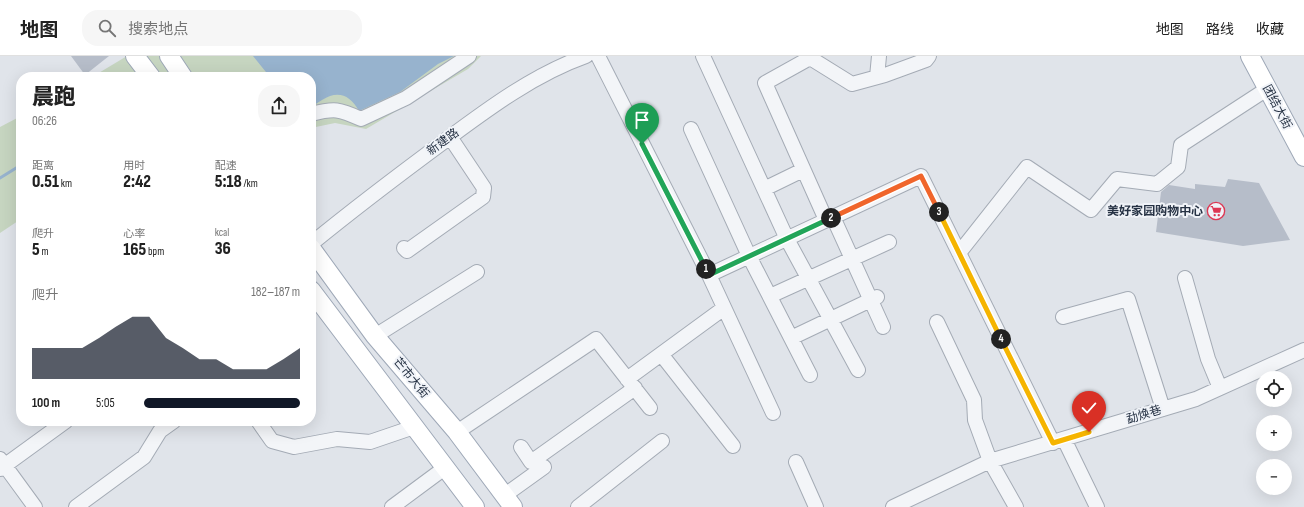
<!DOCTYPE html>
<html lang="zh">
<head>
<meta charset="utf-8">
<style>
	:root { --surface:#fff; --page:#f6f6f6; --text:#222; --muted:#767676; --line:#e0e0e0; --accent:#111827 }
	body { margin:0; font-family:"Sofia Sans Condensed","Noto Sans SC",sans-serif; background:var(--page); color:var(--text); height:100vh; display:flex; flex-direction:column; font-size:15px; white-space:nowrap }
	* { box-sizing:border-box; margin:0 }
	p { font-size:13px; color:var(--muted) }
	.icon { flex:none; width:22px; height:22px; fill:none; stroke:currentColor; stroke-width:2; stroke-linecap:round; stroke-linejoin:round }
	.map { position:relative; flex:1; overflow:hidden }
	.details { position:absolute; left:16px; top:16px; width:300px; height:354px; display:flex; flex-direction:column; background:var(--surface); border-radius:16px; box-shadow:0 4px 16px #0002 }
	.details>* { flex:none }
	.fabs { position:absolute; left:1256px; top:315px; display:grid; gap:8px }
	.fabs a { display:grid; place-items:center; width:36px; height:36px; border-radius:50%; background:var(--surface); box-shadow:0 4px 16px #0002; font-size:20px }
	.pin { position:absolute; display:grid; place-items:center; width:34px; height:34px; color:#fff; margin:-41px -17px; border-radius:50% 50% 50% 0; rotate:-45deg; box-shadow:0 0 4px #0007 }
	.pin .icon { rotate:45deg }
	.km { position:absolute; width:20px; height:20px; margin:-10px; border-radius:50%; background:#222; color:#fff; font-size:11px; line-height:20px; text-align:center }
	.round { display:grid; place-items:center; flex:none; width:42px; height:42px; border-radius:16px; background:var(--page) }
	.headline { display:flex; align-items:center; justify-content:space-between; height:68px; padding:0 16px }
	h1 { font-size:22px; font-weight:800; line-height:30px }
	.metrics { display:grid; grid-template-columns:repeat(3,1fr); gap:6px; height:68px; padding:4px 16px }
	.metrics div { display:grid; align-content:center }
	.metrics b { font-size:17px; font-weight:800 }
	.metrics small { font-size:11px; font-weight:400 }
	.metrics p { font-size:11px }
	.chart { height:112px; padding:8px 16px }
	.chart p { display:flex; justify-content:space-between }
	.chart svg { width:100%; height:72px; margin-top:4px; fill:var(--accent); opacity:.7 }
	ul { padding:0 16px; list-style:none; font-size:13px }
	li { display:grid; grid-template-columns:64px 48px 1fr; align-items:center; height:30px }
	li i { height:10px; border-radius:5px; background:var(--accent) }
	header { display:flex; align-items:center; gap:24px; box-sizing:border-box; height:56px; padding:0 20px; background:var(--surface); border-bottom:1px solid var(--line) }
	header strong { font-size:19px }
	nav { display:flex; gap:22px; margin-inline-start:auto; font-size:14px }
	.search { width:280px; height:36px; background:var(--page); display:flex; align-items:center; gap:10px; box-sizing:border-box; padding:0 14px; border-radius:16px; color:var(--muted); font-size:15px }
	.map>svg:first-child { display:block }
	.green { fill:#c6d5c0 }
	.water { fill:#97b3ce }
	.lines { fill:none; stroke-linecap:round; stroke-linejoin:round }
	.stream { stroke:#97b3ce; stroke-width:3 }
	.building { fill:#b6bdc9 }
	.minor-casing { stroke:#a4abb5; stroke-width:16 }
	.major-casing { stroke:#9ea8b7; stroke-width:20 }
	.minor { stroke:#f3f5f8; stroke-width:14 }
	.major { stroke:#fff; stroke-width:18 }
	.split-1-casing { stroke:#fff; stroke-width:8 }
	.split-2-casing { stroke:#fff; stroke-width:8 }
	.split-3-casing { stroke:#fff; stroke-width:8 }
	.split-4-casing { stroke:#fff; stroke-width:8 }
	.split-5-casing { stroke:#fff; stroke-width:8 }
	.split-1 { stroke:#22a559; stroke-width:5 }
	.split-2 { stroke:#22a559; stroke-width:5 }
	.split-3 { stroke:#f0652b; stroke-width:5 }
	.split-4 { stroke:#f5b400; stroke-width:5 }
	.split-5 { stroke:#f5b400; stroke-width:5 }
	.labels { text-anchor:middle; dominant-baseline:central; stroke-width:4; stroke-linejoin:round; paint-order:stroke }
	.street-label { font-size:12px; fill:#263244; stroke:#f0f3f8 }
	.poi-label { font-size:12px; font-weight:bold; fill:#263244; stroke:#f0f3f8; text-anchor:end }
</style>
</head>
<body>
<header>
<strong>地图</strong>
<div class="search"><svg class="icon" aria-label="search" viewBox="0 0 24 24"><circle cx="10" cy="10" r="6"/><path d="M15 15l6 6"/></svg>搜索地点</div>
<nav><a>地图</a><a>路线</a><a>收藏</a></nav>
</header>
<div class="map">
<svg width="1304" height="451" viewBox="0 0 1304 451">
	<rect width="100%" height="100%" fill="#e0e4ea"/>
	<!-- green -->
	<path class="green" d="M127,0h354l-13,13 -102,60 -31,-6 -24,5v-51h-219z
		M21,60v103l-21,14v-106z"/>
	<!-- water -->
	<path class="water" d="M253,0h201l-16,8 -38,28 -41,19c-9,-16 -21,-21 -37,-11 -4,2 -7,5 -11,6v-29h-41z"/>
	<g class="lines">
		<!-- stream -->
		<path class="stream" d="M0,122l21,-13"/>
	</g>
	<!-- building -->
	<path class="building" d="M71,0h38l-24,19z
		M1228,123l31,4 31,57 -47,6 -87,-14 5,-40 8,-7 26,4v-5l30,3z"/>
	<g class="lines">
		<defs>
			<path id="minor" d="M598,0l111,219 64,138
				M703,0l84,183 71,131
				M807,0l45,28 33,-9 41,-15 3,-4
				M810,2l-45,25 61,137
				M877,21l2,-21
				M311,58c24,-6 28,-5 50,5l45,-21 63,-42
				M691,73l58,127 61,119
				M764,133l39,-19
				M833,161l50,110
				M311,188c44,-36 89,-70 135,-104 43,-32 89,-66 140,-84
				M404,192l3,3 76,-54 1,-9 -34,-51
				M959,197l68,-86 64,43 26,-31 40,5 21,-17 3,-22 86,-56
				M709,219l212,-99 132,267
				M1185,222l23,81 12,29
				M770,240l119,-54
				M1063,261l65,-18 35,110
				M937,266l37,78 1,20 15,41 26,46
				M375,280l102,-64
				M791,282l86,-41
				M661,298l72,92
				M627,323l93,-68
				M258,365l14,20 22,6 43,-8 33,3 44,-15
				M457,376l139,-93 54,69
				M1064,383l33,68
				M521,391l10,15 104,-74
				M0,403l35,48
				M796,406l20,45
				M0,413l66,-48
				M505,439l39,-28
				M76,451l68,-50 16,-26 14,-10
				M392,451l54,-40
				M578,451l84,-66
				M893,451l97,-46 206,-62 108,-49"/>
			<path id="major" d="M135,0l16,21
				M169,0l14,21
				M1250,0l54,101
				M311,192l64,88 82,96 56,75
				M311,234l164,217"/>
		</defs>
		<!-- minor casing -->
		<use href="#minor" class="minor-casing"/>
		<!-- major casing -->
		<use href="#major" class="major-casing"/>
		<!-- minor -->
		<use href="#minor" class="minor"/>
		<!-- major -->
		<use href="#major" class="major"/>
	</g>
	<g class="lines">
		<defs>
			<path id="split-1" d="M642,88l64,125"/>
			<path id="split-2" d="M706,213l3,6 122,-57"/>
			<path id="split-3" d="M831,162l90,-42 18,36"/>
			<path id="split-4" d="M939,156l62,127"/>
			<path id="split-5" d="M1001,283l52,104 36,-11"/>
		</defs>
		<!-- split-1 casing -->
		<use href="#split-1" class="split-1-casing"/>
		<!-- split-2 casing -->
		<use href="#split-2" class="split-2-casing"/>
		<!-- split-3 casing -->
		<use href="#split-3" class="split-3-casing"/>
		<!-- split-4 casing -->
		<use href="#split-4" class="split-4-casing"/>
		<!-- split-5 casing -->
		<use href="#split-5" class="split-5-casing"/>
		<!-- split-1 -->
		<use href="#split-1" class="split-1"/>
		<!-- split-2 -->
		<use href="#split-2" class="split-2"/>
		<!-- split-3 -->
		<use href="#split-3" class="split-3"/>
		<!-- split-4 -->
		<use href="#split-4" class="split-4"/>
		<!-- split-5 -->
		<use href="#split-5" class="split-5"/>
	</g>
	<!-- icons -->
	<defs>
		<symbol id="supermarket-ring" viewBox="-11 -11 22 22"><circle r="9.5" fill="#f0f3f8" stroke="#dd3753" stroke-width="1.5"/><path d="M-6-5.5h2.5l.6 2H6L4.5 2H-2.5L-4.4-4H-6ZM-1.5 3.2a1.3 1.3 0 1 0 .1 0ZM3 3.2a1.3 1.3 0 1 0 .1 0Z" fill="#dd3753"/></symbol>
	</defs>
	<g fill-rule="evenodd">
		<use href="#supermarket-ring" x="1206" y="145" width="20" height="20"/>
	</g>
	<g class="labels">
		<!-- street labels -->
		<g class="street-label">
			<text transform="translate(1277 51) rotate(62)">团结大街</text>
			<text transform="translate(443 86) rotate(-36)">新建路</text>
			<text transform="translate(411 322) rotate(50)">芒市大街</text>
			<text transform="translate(1144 359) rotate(-17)">勐焕巷</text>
		</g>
		<!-- poi labels -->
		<g class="poi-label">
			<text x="1203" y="155">美好家园购物中心</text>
		</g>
	</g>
</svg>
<div class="fabs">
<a><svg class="icon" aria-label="locate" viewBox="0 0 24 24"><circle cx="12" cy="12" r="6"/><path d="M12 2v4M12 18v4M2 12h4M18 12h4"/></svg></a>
<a>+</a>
<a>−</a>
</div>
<div class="pin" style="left:642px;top:88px;background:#1e9e55"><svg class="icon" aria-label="arrive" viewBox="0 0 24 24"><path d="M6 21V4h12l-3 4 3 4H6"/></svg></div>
<div class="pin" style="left:1089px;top:376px;background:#d93025"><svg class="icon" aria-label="check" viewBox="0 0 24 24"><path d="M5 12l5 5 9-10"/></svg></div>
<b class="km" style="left:706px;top:213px">1</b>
<b class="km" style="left:831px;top:162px">2</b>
<b class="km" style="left:939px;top:156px">3</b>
<b class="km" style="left:1001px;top:283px">4</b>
<section class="details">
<div class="headline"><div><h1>晨跑</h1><p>06:26</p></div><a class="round"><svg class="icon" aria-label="share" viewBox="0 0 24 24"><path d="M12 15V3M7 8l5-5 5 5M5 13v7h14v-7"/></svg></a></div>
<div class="metrics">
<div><p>距离</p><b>0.51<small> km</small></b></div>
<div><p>用时</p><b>2:42</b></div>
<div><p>配速</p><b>5:18<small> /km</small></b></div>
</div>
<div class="metrics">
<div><p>爬升</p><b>5<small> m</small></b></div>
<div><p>心率</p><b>165<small> bpm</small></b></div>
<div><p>kcal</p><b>36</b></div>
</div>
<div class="chart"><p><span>爬升</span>182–187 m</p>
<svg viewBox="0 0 160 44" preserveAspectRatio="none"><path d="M0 44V25L10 25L20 25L30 25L40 19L50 12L60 6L70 6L80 19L90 25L100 32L110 32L120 38L130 38L140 38L150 32L160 25V44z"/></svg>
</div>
<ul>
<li><b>100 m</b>5:05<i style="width:100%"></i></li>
</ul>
</section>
</div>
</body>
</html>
